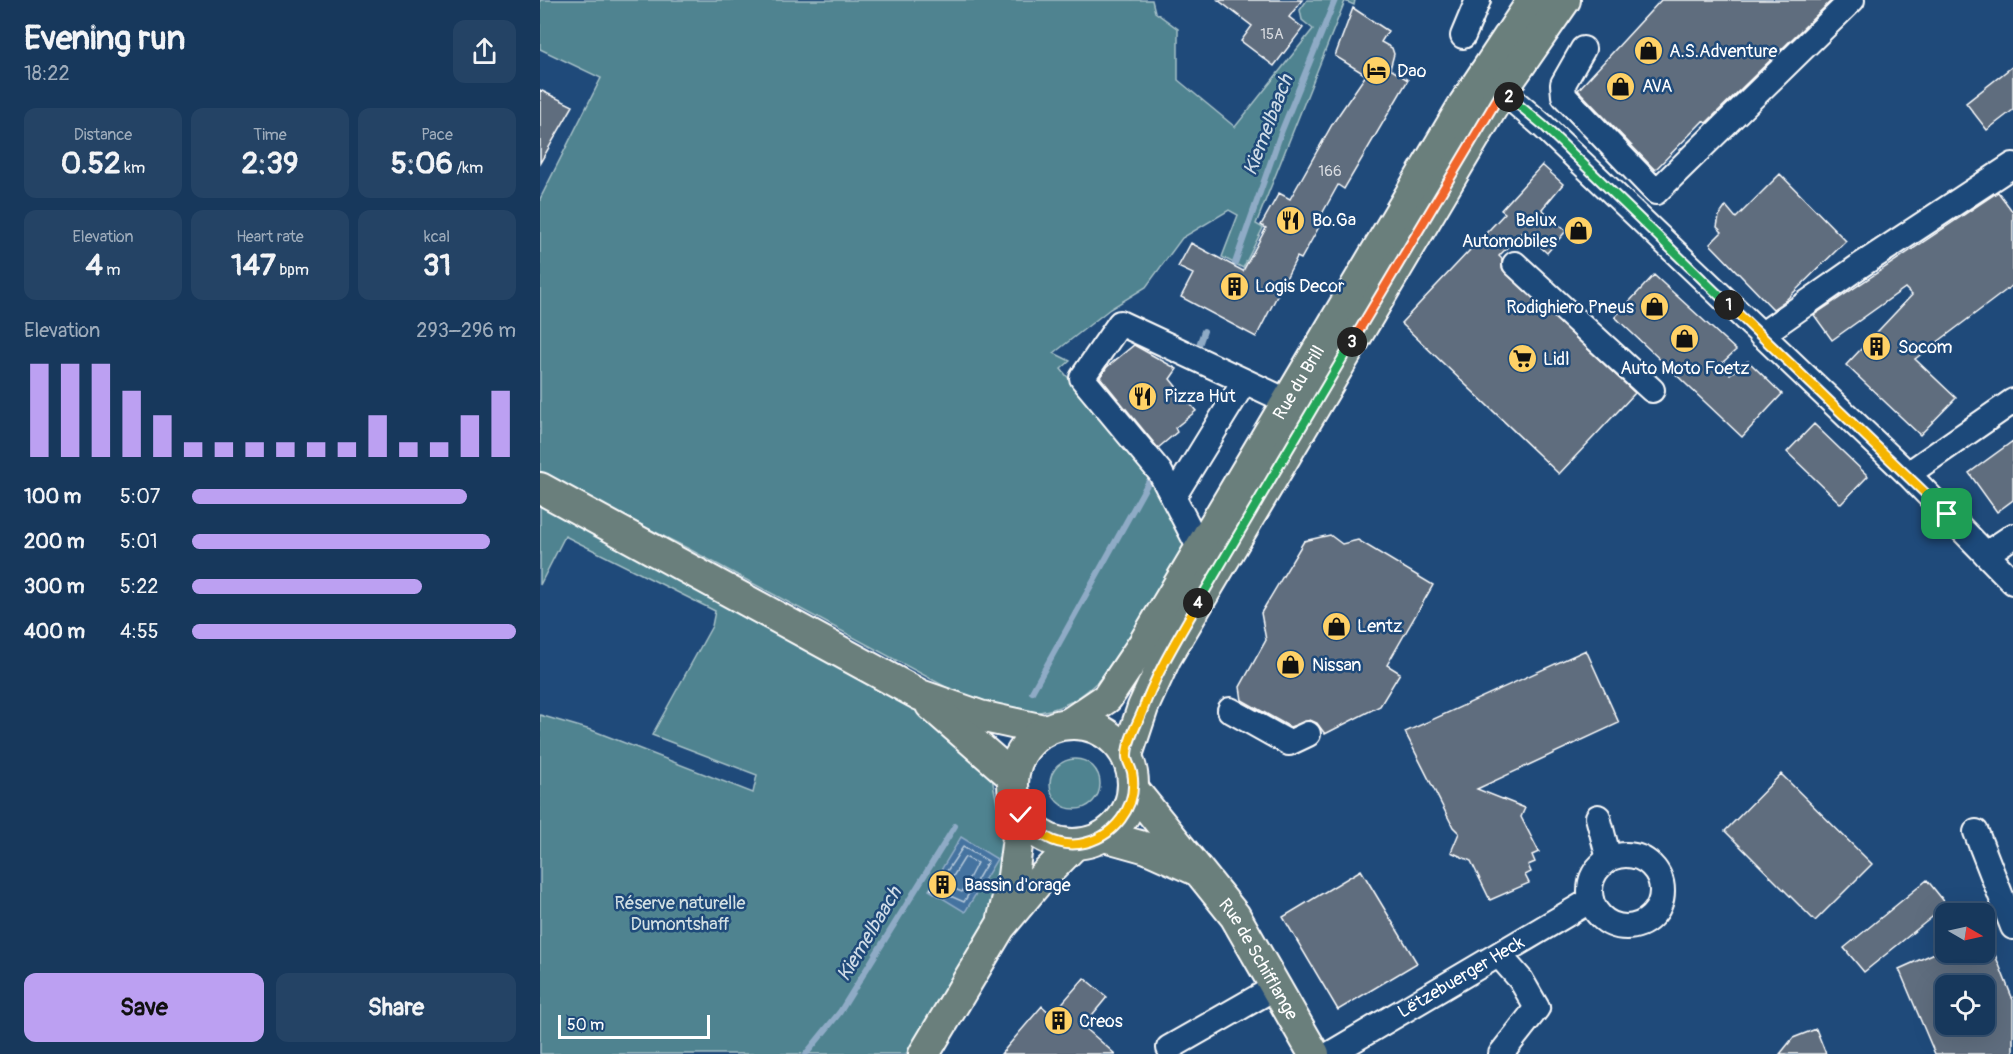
<!DOCTYPE html>
<html lang="en">
<head>
<meta charset="utf-8">
<style>
	:root { --surface:#17385c; --page:#244365; --text:#f1f3f6; --muted:#9eacbb; --line:#365272; --accent:#bca0f2 }
	body { margin:0; font-family:Pangolin,sans-serif; background:var(--page); color:var(--text); height:100vh; display:flex; flex-direction:column; font-size:22px; white-space:nowrap }
	* { box-sizing:border-box; margin:0 }
	p { font-size:20px; color:var(--muted) }
	.icon { flex:none; width:33px; height:33px; fill:none; stroke:currentColor; stroke-width:2; stroke-linecap:round; stroke-linejoin:round }
	.map { position:relative; flex:1; overflow:hidden }
	.details { display:flex; flex-direction:column; background:var(--surface); width:540px }
	.details>* { flex:none }
	.needle { width:39px; rotate:99deg }
	.tools { position:absolute; left:1395px; top:903px; display:grid; gap:12px }
	.tools a { display:grid; place-items:center; width:60px; height:60px; border-radius:12px; background:var(--surface); box-shadow:0 6px 24px #0002,0 0 0 2px var(--line); font-size:30px }
	.scale { position:absolute; left:18px; bottom:15px; width:152px; box-sizing:border-box; padding-left:6px; border:3px solid #fff; border-top:0; font-size:16px; line-height:21px; white-space:nowrap; color:#fff; -webkit-text-stroke:4px #1f4a7a; paint-order:stroke }
	.pin { position:absolute; display:grid; place-items:center; width:51px; height:51px; color:#fff; margin:-26px; border-radius:12px; box-shadow:0 3px 9px #0006 }
	.km { position:absolute; width:30px; height:30px; margin:-15px; border-radius:50%; background:#222; color:#fff; font-size:16px; line-height:30px; text-align:center }
	.round { display:grid; place-items:center; flex:none; width:63px; height:63px; border-radius:12px; background:var(--page) }
	.headline { display:flex; align-items:center; justify-content:space-between; height:102px; padding:0 24px }
	h1 { font-size:33px; font-weight:800; line-height:45px }
	.metrics { display:grid; grid-template-columns:repeat(3,1fr); gap:9px; height:102px; padding:6px 24px }
	.metrics div { display:grid; align-content:center; border-radius:12px; background:var(--page); text-align:center }
	.metrics b { font-size:30px; font-weight:800 }
	.metrics small { font-size:16px; font-weight:400 }
	.metrics p { font-size:16px }
	.chart { height:168px; padding:12px 24px }
	.chart p { display:flex; justify-content:space-between }
	.chart svg { width:100%; height:108px; margin-top:6px; stroke:var(--accent); stroke-width:6 }
	.cta { display:flex; gap:12px; margin-top:auto; padding:12px 24px }
	.cta a { flex:1; height:69px; border-radius:12px; background:var(--accent); color:#111; font-size:24px; font-weight:800; line-height:69px; text-align:center }
	.cta a+a { background:var(--page); color:var(--text) }
	ul { padding:0 24px; list-style:none; font-size:20px }
	li { display:grid; grid-template-columns:96px 72px 1fr; align-items:center; height:45px }
	li i { height:15px; border-radius:8px; background:var(--accent) }
	main { display:flex; flex:1; min-height:0 }
	.map>svg:first-child { display:block }
	.green { fill:#4f8390; stroke:#a7c1c8; stroke-width:1.5 }
	.water { fill:#4473a0; stroke:#8fabc6; stroke-width:1.5 }
	.lines { fill:none; stroke-linecap:round; stroke-linejoin:round }
	.shore { stroke:#b4c7d9; stroke-width:1.5 }
	.stream { stroke:#8fabc6; stroke-width:6 }
	.building { fill:#5e6d7e; stroke:#fff; stroke-width:1.5; fill-rule:evenodd }
	.minor-casing { stroke:#fff; stroke-width:28 }
	.major-casing { stroke:#fff; stroke-width:34 }
	.minor { stroke:#1f4a7a; stroke-width:24 }
	.major { stroke:#6b7f7c; stroke-width:30 }
	.split-1-casing { stroke:#fff; stroke-width:12 }
	.split-2-casing { stroke:#fff; stroke-width:12 }
	.split-3-casing { stroke:#fff; stroke-width:12 }
	.split-4-casing { stroke:#fff; stroke-width:12 }
	.split-5-casing { stroke:#fff; stroke-width:12 }
	.split-1 { stroke:#f5b400; stroke-width:8 }
	.split-2 { stroke:#22a559; stroke-width:8 }
	.split-3 { stroke:#f0652b; stroke-width:8 }
	.split-4 { stroke:#22a559; stroke-width:8 }
	.split-5 { stroke:#f5b400; stroke-width:8 }
	.labels { text-anchor:middle; dominant-baseline:central; stroke-width:5; stroke-linejoin:round; paint-order:stroke }
	.number-label { font-size:15px; fill:#d7dadf }
	.poi-label { font-size:18px; fill:#fff; stroke:#1f4a7a; text-anchor:start }
	.street-label { font-size:18px; fill:#fff; stroke:#1f4a7a }
	.park-label { font-size:18px; fill:#d3e0e3; stroke:#1f4a7a }
	.water-label { font-size:20px; font-style:italic; fill:#d0dce7; stroke:#1f4a7a }
</style>
</head>
<body>
<main>
<section class="details">
<div class="headline"><div><h1>Evening run</h1><p>18:22</p></div><a class="round"><svg class="icon" aria-label="share" viewBox="0 0 24 24"><path d="M12 15V3M7 8l5-5 5 5M5 13v7h14v-7"/></svg></a></div>
<div class="metrics">
<div><p>Distance</p><b>0.52<small> km</small></b></div>
<div><p>Time</p><b>2:39</b></div>
<div><p>Pace</p><b>5:06<small> /km</small></b></div>
</div>
<div class="metrics">
<div><p>Elevation</p><b>4<small> m</small></b></div>
<div><p>Heart rate</p><b>147<small> bpm</small></b></div>
<div><p>kcal</p><b>31</b></div>
</div>
<div class="chart"><p><span>Elevation</span>293–296 m</p>
<svg viewBox="0 0 160 44" preserveAspectRatio="none"><path d="M5 44V6M15 44V6M25 44V6M35 44V17M45 44V27M55 44V38M65 44V38M75 44V38M85 44V38M95 44V38M105 44V38M115 44V27M125 44V38M135 44V38M145 44V27M155 44V17"/></svg>
</div>
<ul>
<li><b>100 m</b>5:07<i style="width:85%"></i></li>
<li><b>200 m</b>5:01<i style="width:92%"></i></li>
<li><b>300 m</b>5:22<i style="width:71%"></i></li>
<li><b>400 m</b>4:55<i style="width:100%"></i></li>
</ul>
<div class="cta"><a>Save</a><a>Share</a></div>
</section>
<div class="map">
<svg width="1473" height="1054" viewBox="0 0 1473 1054">
	<rect width="100%" height="100%" fill="#1f4a7a"/>
	<filter id="ink" filterUnits="userSpaceOnUse"><feTurbulence type="fractalNoise" baseFrequency=".0167" numOctaves="2"/><feDisplacementMap in="SourceGraphic" scale="12" xChannelSelector="R" yChannelSelector="G"/><feConvolveMatrix kernelMatrix="1 2 1 2 8 2 1 2 1" color-interpolation-filters="sRGB"/></filter>
	<g filter="url(#ink)">
		<!-- green -->
		<path class="green" d="M0,0h612l3,12 23,17v51l57,47 78,-98 -11,-9 -2,-10 7,-10h48l-1,5 -9,-4 -89,223 7,4 -20,40 -21,-11 16,-42 -9,-5 -47,28 -36,49 -36,22 -56,44 16,8 -9,8 101,123 25,54c-15,25 -30,50 -45,75 -40,65 -73,107 -157,87l-296,-159 -149,-75v-275l61,-121 -61,-29z
			M0,489l380,206 71,78 14,71 -16,72 -16,32 -67,106h-366v-339l54,16 159,62 4,-18 -105,-40 60,-109 3,-15 -150,-75 -25,49z
			M510 784a25 25 0 1 1 50 0a25 25 0 1 1-50 0Z"/>
		<!-- water -->
		<path class="water" d="M421,837l36,22 -32,53 -36,-22z"/>
		<g class="lines">
			<!-- shore -->
			<path class="shore" d="M405,874l18,-27 25,14 -24,41 -16,-7
				M412,888l10,4 15,-29 -12,-6 -13,21"/>
			<!-- stream -->
			<path class="stream" d="M695,263l47,-133 53,-130
				M659,345l5,-14
				M492,692l117,-211
				M266,1054l34,-42 115,-186"/>
		</g>
		<!-- building -->
		<path class="building" d="M678,0h84l-13,17 14,11 -29,38 -33,-25 11,-15z
			M1121,0h171l-126,123 -3,-2 -48,49 -77,-80z
			M813,8l35,23 -7,11 11,6 2,6 -4,15 18,11 -64,109 -6,-4 -21,38 3,2 -19,34 -4,-2 -41,80 -75,-40 12,-23 -15,-7 13,-24 52,28 23,-43 -5,-3 18,-32 11,6 43,-76 33,-48 -31,-19z
			M1473,66v44l-26,20 -21,-27z
			M0,90l33,16 -33,57z
			M1002,165l21,19 -21,25 24,22 -19,22 -24,-22 -24,25 3,3v10l133,124 -76,81 -158,-151 104,-110 -4,-3z
			M1240,174l66,67 -60,59 -13,9 -63,-65 12,-12 -5,-5 2,-11 7,-10 10,12z
			M1458,192l15,20v73l-98,74 41,39 -36,37 -74,-70 66,-70 -7,-7 -73,52 -18,-25z
			M1114,275l82,75 -15,14 9,10 18,-13 34,33 -40,43 -127,-120z
			M594,345l43,24 -7,10 26,32 -21,17 2,4 -19,16 -58,-71 7,-10z
			M1274,424l54,52 -27,28 -54,-52z
			M1473,441v59l-16,12 -28,-39z
			M790,535l12,9 16,-4 75,45 -46,80 13,8 -20,33 -55,28 -8,-11 -7,-3 -20,7 -48,-27 -2,-13 26,-47 -5,-27 43,-72z
			M1046,650l33,73 -142,66 48,19 -4,9 18,35 -7,3 3,7 -7,3 3,7 -6,3 4,8 -39,17 -19,-39 -20,-9 8,-19 -6,-6 -48,-95z
			M1241,774l91,90 -57,57 -90,-90z
			M821,870l56,93 -79,47 -55,-93z
			M400,873l14,8 -9,16 -14,-8z
			M1387,880l20,25 -83,67 -20,-24z
			M1406,948v4h48l19,48v54h-78l-36,-85zM1406,986h38v38h-38z
			M544,978l23,19 -24,29 32,28h-114l41,-48 10,9z
			M1276,1029l10,25h-46l13,-16z"/>
		<g class="lines">
			<defs>
				<g id="minor">
					<path d="M923,36l15,-36"/>
					<path d="M1043,49l-20,35 1,12 92,96 196,-192"/>
					<path d="M962,91l41,35 365,348 105,108"/>
					<path d="M975,264l137,126"/>
					<path d="M1221,335l100,-70 152,-100"/>
					<path d="M1368,474l105,-73"/>
					<path d="M634,496l70,-114"/>
					<path d="M660,549l-40,-77 -78,-94 38,-55 167,78"/>
					<path d="M1446,554l27,-18"/>
					<path d="M690,710l59,33 19,-9"/>
					<path d="M1058,817l11,42"/>
					<path d="M1436,832l37,95"/>
					<circle cx="1086" cy="891" r="36"/>
					<path d="M959,955l22,25 16,28 -36,46"/>
					<path d="M629,1048l107,-61"/>
					<path id="s1" d="M790,1054l261,-154"/>
				</g>
				<g id="major">
					<path d="M0,488l380,207 60,21 64,14"/>
					<path d="M391,705l82,72"/>
					<path id="s2" d="M530,723l37,-25 37,-55 320,-539 69,-104"/>
					<circle cx="533" cy="784" r="60"/>
					<path d="M587,755l16,-48 23,-50 336,-566 63,-91"/>
					<path id="s3" d="M593,789l102,127 79,138"/>
					<path d="M564,836l43,12 47,21"/>
					<path d="M463,918l10,-42 8,-61"/>
					<path d="M384,1054l76,-127 36,-43 39,-40"/>
				</g>
			</defs>
			<!-- minor casing -->
			<use href="#minor" class="minor-casing"/>
			<!-- major casing -->
			<use href="#major" class="major-casing"/>
			<!-- minor -->
			<use href="#minor" class="minor"/>
			<!-- major -->
			<use href="#major" class="major"/>
		</g>
	</g>
	<g class="lines" filter="url(#ink)">
		<defs>
			<path id="split-1" d="M1189,305l218,209"/>
			<path id="split-2" d="M969,97l35,29 185,179"/>
			<path id="split-3" d="M812,342l150,-251 7,6"/>
			<path id="split-4" d="M658,603l154,-261"/>
			<path id="split-5" d="M481,815c14,17 34,32 58,29 34,-5 60,-37 53,-72 -1,-5 -6,-12 -5,-17 0,-13 10,-31 15,-43 14,-39 36,-74 56,-109"/>
		</defs>
		<!-- split-1 casing -->
		<use href="#split-1" class="split-1-casing"/>
		<!-- split-2 casing -->
		<use href="#split-2" class="split-2-casing"/>
		<!-- split-3 casing -->
		<use href="#split-3" class="split-3-casing"/>
		<!-- split-4 casing -->
		<use href="#split-4" class="split-4-casing"/>
		<!-- split-5 casing -->
		<use href="#split-5" class="split-5-casing"/>
		<!-- split-1 -->
		<use href="#split-1" class="split-1"/>
		<!-- split-2 -->
		<use href="#split-2" class="split-2"/>
		<!-- split-3 -->
		<use href="#split-3" class="split-3"/>
		<!-- split-4 -->
		<use href="#split-4" class="split-4"/>
		<!-- split-5 -->
		<use href="#split-5" class="split-5"/>
	</g>
	<!-- icons -->
	<defs>
		<symbol id="shop-disc" viewBox="-11 -11 22 22"><circle r="9.5" fill="#ffd166" stroke="#1f4a7a"/><path d="M-5-2.5h2.3a2.7 3.5 0 0 1 5.4 0H5L5.5 6h-11ZM-1.5-2.5h3a1.5 2.3 0 0 0-3 0Z" fill="#111"/></symbol>
		<symbol id="hotel-disc" viewBox="-11 -11 22 22"><circle r="9.5" fill="#ffd166" stroke="#1f4a7a"/><path d="M-6-4.5h1.5V1H6V5H4.5V3h-9V5H-6ZM-4 0a1.8 1.8 0 1 1 3.6 0ZM.5 0V-2.5h3Q6-2.5 6 0Z" fill="#111"/></symbol>
		<symbol id="restaurant-disc" viewBox="-11 -11 22 22"><circle r="9.5" fill="#ffd166" stroke="#1f4a7a"/><path d="M-5-6h1v4h1v-4h1v4h1v-4h1v5L-1.5 .5V6h-2V.5L-5-1ZM5-6V6H3V1.5H1.5Q1.5-4 5-6Z" fill="#111"/></symbol>
		<symbol id="building-disc" viewBox="-11 -11 22 22"><circle r="9.5" fill="#ffd166" stroke="#1f4a7a"/><path d="M-4-6H4V6H1V3H-1V6H-4ZM-2.5-4.3h1.7v1.8h-1.7ZM.8-4.3h1.7v1.8H.8ZM-2.5-1h1.7V.8h-1.7ZM.8-1h1.7V.8H.8Z" fill="#111"/></symbol>
		<symbol id="supermarket-disc" viewBox="-11 -11 22 22"><circle r="9.5" fill="#ffd166" stroke="#1f4a7a"/><path d="M-6-5.5h2.5l.6 2H6L4.5 2H-2.5L-4.4-4H-6ZM-1.5 3.2a1.3 1.3 0 1 0 .1 0ZM3 3.2a1.3 1.3 0 1 0 .1 0Z" fill="#111"/></symbol>
	</defs>
	<g fill-rule="evenodd">
		<use href="#shop-disc" x="1092" y="34" width="33" height="33"/>
		<use href="#hotel-disc" x="820" y="54" width="33" height="33"/>
		<use href="#shop-disc" x="1064" y="70" width="33" height="33"/>
		<use href="#restaurant-disc" x="734" y="204" width="33" height="33"/>
		<use href="#shop-disc" x="1022" y="214" width="33" height="33"/>
		<use href="#building-disc" x="678" y="270" width="33" height="33"/>
		<use href="#shop-disc" x="1098" y="290" width="33" height="33"/>
		<use href="#shop-disc" x="1128" y="322" width="33" height="33"/>
		<use href="#building-disc" x="1320" y="330" width="33" height="33"/>
		<use href="#supermarket-disc" x="966" y="342" width="33" height="33"/>
		<use href="#restaurant-disc" x="586" y="380" width="33" height="33"/>
		<use href="#shop-disc" x="780" y="610" width="33" height="33"/>
		<use href="#shop-disc" x="734" y="648" width="33" height="33"/>
		<use href="#building-disc" x="386" y="868" width="33" height="33"/>
		<use href="#building-disc" x="502" y="1004" width="33" height="33"/>
	</g>
	<g class="labels">
		<!-- number labels -->
		<g class="number-label">
			<text x="732" y="34">15A</text>
			<text x="790" y="171">166</text>
		</g>
		<!-- poi labels -->
		<g class="poi-label">
			<text x="1129" y="51">A.S.Adventure</text>
			<text x="857" y="71">Dao</text>
			<text x="1102" y="86">AVA</text>
			<text x="772" y="220">Bo.Ga</text>
			<text x="1017" y="220" text-anchor="end">Belux<tspan x="1017" dy="21">Automobiles</tspan></text>
			<text x="715" y="286">Logis Decor</text>
			<text x="1094" y="307" text-anchor="end">Rodighiero Pneus</text>
			<text x="1358" y="347">Socom</text>
			<text x="1003" y="359">Lidl</text>
			<text x="1145" y="368" text-anchor="middle">Auto Moto Foetz</text>
			<text x="624" y="396">Pizza Hut</text>
			<text x="817" y="626">Lentz</text>
			<text x="772" y="665">Nissan</text>
			<text x="424" y="885">Bassin d'orage</text>
			<text x="539" y="1021">Creos</text>
		</g>
		<!-- street labels -->
		<g class="street-label">
			<text stroke="none"><textPath href="#s2" startOffset="414">Rue du Brill</textPath></text>
			<text stroke="none"><textPath href="#s3" startOffset="212">Rue de Schifflange</textPath></text>
			<text stroke="none"><textPath href="#s1" startOffset="152">Lëtzebuerger Heck</textPath></text>
		</g>
		<!-- park labels -->
		<g class="park-label">
			<text x="140" y="903">Réserve naturelle<tspan x="140" dy="21">Dumontshaff</tspan></text>
		</g>
		<!-- water labels -->
		<g class="water-label">
			<text transform="translate(728 125) rotate(-69)">Kiemelbaach</text>
			<text transform="translate(329 934) rotate(-59)">Kiemelbaach</text>
		</g>
	</g>
</svg>
<div class="tools">
<a><svg class="needle" viewBox="-14 -14 28 28"><path d="M0-13l5 13h-10z" fill="#e53935"/><path d="M0 13l5-13h-10z" fill="#9eacbb"/></svg></a>
<a><svg class="icon" aria-label="locate" viewBox="0 0 24 24"><circle cx="12" cy="12" r="6"/><path d="M12 2v4M12 18v4M2 12h4M18 12h4"/></svg></a>
</div>
<div class="scale">50 m</div>
<div class="pin" style="left:1407px;top:514px;background:#1e9e55"><svg class="icon" aria-label="arrive" viewBox="0 0 24 24"><path d="M6 21V4h12l-3 4 3 4H6"/></svg></div>
<div class="pin" style="left:481px;top:815px;background:#d93025"><svg class="icon" aria-label="check" viewBox="0 0 24 24"><path d="M5 12l5 5 9-10"/></svg></div>
<b class="km" style="left:1189px;top:305px">1</b>
<b class="km" style="left:969px;top:97px">2</b>
<b class="km" style="left:812px;top:342px">3</b>
<b class="km" style="left:658px;top:603px">4</b>
</div>
</main>
</body>
</html>
